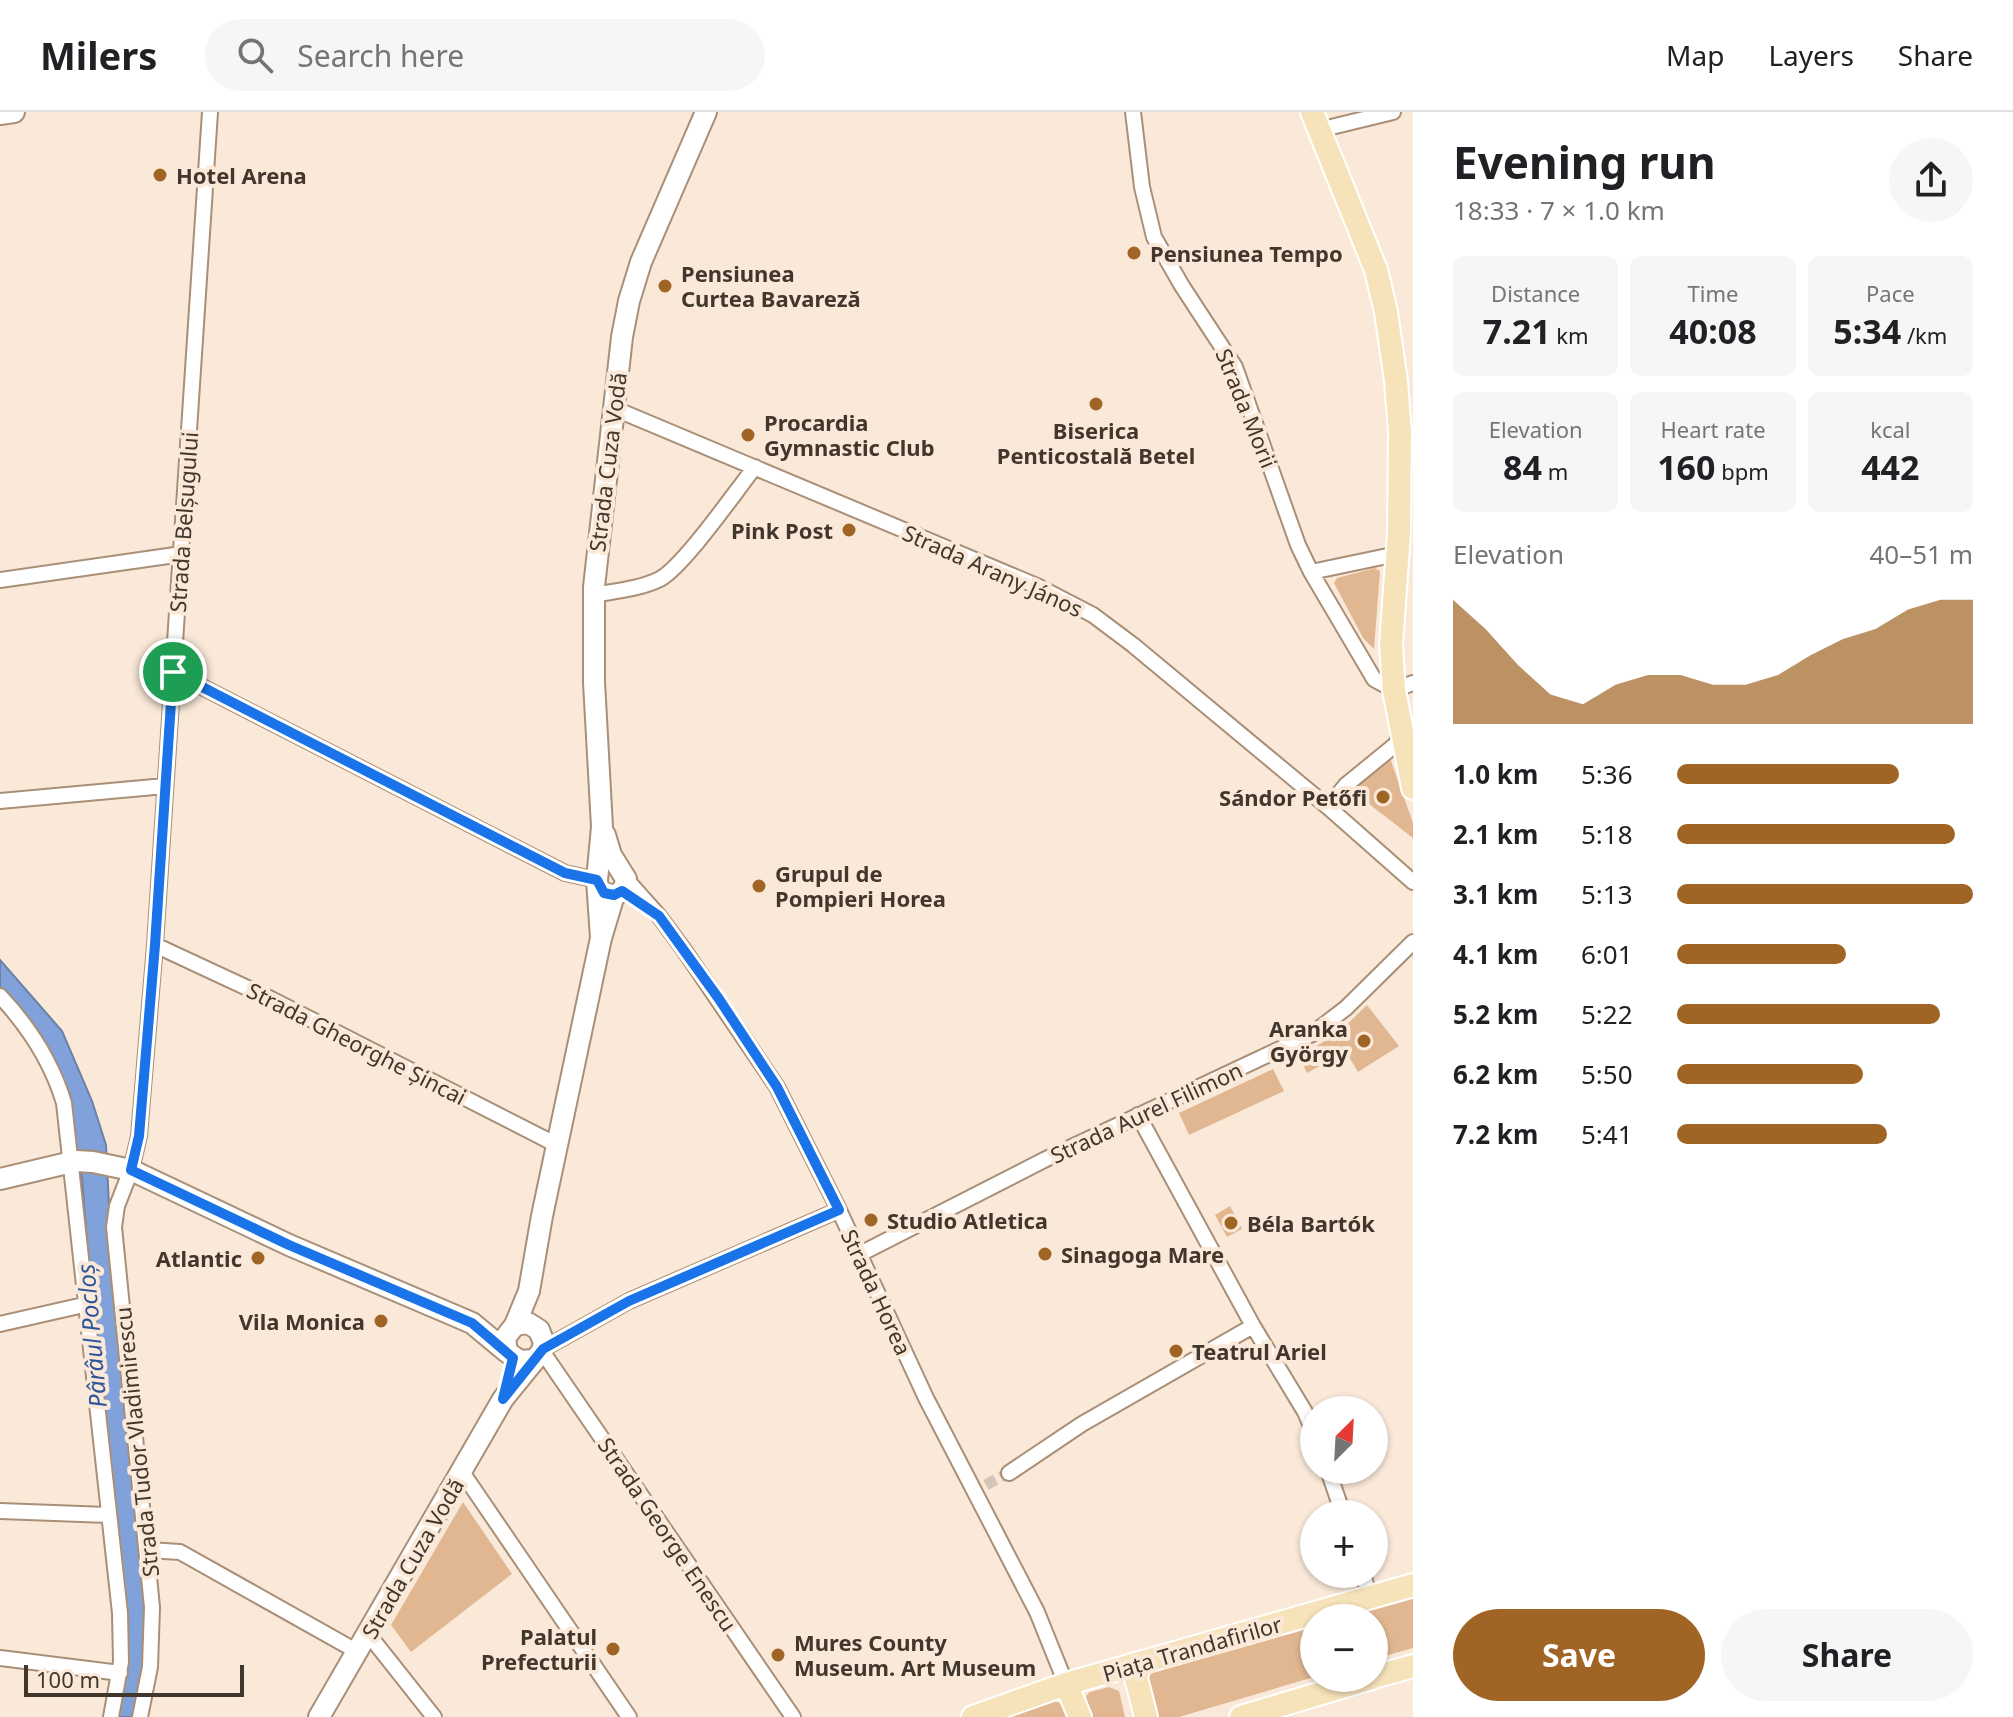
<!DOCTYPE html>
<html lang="en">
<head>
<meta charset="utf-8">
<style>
	:root { --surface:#fff; --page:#f6f6f6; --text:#202124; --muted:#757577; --line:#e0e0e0; --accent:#a06525 }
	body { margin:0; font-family:"Noto Sans",sans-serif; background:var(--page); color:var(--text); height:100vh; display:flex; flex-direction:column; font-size:30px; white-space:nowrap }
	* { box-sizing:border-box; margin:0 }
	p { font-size:26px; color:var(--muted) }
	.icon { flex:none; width:44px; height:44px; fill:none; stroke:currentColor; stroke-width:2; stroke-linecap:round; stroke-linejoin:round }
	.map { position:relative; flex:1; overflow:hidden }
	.side { display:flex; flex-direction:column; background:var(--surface); width:600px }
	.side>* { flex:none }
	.needle { width:52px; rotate:24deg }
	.controls { position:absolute; left:1300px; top:1284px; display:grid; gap:16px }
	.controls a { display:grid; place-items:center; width:88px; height:88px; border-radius:50%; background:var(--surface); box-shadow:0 2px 6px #0004; font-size:40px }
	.scale { position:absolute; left:24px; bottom:20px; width:220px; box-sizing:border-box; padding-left:8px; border:4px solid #42372c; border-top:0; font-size:22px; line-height:28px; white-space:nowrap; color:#42372c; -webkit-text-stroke:6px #fae9d9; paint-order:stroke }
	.pin { position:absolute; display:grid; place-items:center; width:68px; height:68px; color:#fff; margin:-34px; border:4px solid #fff; border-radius:50%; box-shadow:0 2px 8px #0007 }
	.round { display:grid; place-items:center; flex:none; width:84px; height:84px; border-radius:42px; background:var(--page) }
	.headline { display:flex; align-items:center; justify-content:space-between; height:136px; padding:0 40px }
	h1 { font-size:44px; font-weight:700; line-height:60px }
	.metrics { display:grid; grid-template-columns:repeat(3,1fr); gap:12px; height:136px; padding:8px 40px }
	.metrics div { display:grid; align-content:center; border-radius:12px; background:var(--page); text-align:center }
	.metrics b { font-size:34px; font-weight:700 }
	.metrics small { font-size:22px; font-weight:400 }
	.metrics p { font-size:22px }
	.chart { height:224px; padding:16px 40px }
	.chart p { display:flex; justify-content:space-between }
	.chart svg { width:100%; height:144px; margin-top:8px; fill:var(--accent); opacity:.7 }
	.action { display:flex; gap:16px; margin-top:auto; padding:16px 40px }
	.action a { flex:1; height:92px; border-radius:48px; background:var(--accent); color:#fff; font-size:32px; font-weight:700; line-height:92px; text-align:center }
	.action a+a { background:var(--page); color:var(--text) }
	ul { padding:0 40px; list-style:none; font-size:26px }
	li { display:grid; grid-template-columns:128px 96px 1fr; align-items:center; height:60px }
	li i { height:20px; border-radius:10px; background:var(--accent) }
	header { display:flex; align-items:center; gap:48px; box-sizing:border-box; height:112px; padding:0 40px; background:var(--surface); border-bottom:2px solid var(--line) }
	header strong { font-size:38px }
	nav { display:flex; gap:44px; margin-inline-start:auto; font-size:28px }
	.search { width:560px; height:72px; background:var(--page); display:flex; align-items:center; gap:20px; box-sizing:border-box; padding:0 28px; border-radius:44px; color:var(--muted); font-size:30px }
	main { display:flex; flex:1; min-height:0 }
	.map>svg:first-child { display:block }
	.green { fill:#e1b791 }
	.water { fill:#80a1d9; stroke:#6d81a5; stroke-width:2 }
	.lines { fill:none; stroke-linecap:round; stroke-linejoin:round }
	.pedestrian-tunnel { stroke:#d5c5b6; stroke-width:11; stroke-dasharray:11 5.5; stroke-linecap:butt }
	.minor-casing { stroke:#aa8f77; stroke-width:18 }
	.secondary-casing { stroke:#aa8f77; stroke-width:24 }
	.primary-casing { stroke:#fff; stroke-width:26 }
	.minor { stroke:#fff; stroke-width:14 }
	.secondary { stroke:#fff; stroke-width:20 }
	.primary { stroke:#f7e3ba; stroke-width:22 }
	.route-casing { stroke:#fff; stroke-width:16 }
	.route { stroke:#1a73e8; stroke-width:10 }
	.poi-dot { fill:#a06525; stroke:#fae9d9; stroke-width:3 }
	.labels { text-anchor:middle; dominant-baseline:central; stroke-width:8; stroke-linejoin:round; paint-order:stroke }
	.poi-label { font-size:22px; font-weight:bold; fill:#42372c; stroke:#fae9d9; text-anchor:start }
	.street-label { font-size:22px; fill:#42372c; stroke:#fae9d9 }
	.water-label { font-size:24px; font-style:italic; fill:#2e559a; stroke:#fae9d9 }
</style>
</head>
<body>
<header>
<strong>Milers</strong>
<div class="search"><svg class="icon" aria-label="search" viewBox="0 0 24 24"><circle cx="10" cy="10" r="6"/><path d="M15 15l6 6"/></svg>Search here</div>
<nav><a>Map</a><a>Layers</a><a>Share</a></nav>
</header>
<main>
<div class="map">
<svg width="1413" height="1605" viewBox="0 0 1413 1605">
	<rect width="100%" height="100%" fill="#fae9d9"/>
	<!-- green -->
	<path class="green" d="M1375,456l5,3 -6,78 -11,-11 -29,-55 3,-5z
		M1390,646l23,65v15l-62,-48z
		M1367,893l32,41 -41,26 -12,-20 -39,21 -8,-17 38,-22z
		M1273,957l11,22 -95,44 -10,-22z
		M1230,1094l12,23 -15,8 -12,-22z
		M463,1390l49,72 -101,78 -20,-27z
		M1413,1487v49l-39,11v-41h-29z
		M1314,1515v50l-135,40h-21l-3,-4 -8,-34 5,-6z
		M1109,1575l10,4 6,26h-34l-5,-21 4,-4z
		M1052,1589c11,1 12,6 15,16h-58z"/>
	<!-- water -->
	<path class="water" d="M0,848l62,71 30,70 14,44 6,121 36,368 -12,83h-22l7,-35 -39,-504 -14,-74 -68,-113z"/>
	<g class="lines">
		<!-- pedestrian-tunnel -->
		<path class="pedestrian-tunnel" d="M986,1373l16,-9"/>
		<defs>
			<path id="minor" d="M1133,0l9,75 12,50 28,49 53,81 63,178 13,27 63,107 20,11 19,-7
				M1319,18l74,-18
				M613,296l424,178 56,29 40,30 195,162 85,75
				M1311,460l86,-18
				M0,468l182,-26
				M594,483c21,-4 46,-6 66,-16 24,-13 75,-87 95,-112
				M173,560l392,201 32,7
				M0,689l165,-15
				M1328,695l18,-22 49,-40 6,-10
				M626,767l33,37 25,34 93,137 62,123 87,188 111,214 29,72
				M155,833l116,54 286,146
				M0,884c29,31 52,67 64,107l56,510 1,49 -10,55
				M1138,1003l115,211 52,86 9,21
				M860,1142l184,-94 268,-126 34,-26 67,-66
				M0,1212l88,-20
				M543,1237l86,-48 210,-91
				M542,1239l251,366
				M1328,1358l15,44
				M462,1360l167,245
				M1009,1361l73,-49 171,-98
				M0,1399l108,4
				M148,1438l32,2 178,100
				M1363,1462l7,24
				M369,1523l65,82
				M0,1546l120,15
				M140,1605l10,-50 2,-60 -38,-380 3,-21 14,-36 8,-34 16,-191 55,-833"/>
			<path id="secondary" d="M0,2l14,-2
				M603,780c12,7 22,0 23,-13l-15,-24 -6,-20
				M601,826l-4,-58 5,-53 -8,-145v-95l28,-250 7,-36 12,-39 65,-150
				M0,1067l76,-18 17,1 38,8 158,75 183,78 35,29
				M515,1213l14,-34 13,-75 59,-278 13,-43
				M319,1605l184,-318 39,-48 2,-8 -5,-13 -11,-7 -13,2 -10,13 2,14 13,9 12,-1"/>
			<path id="primary" d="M1312,0l64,158 10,42 10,69 4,51 -1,101 -8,112 3,45 19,98
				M1139,1551l-3,15 10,39
				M1374,1565l39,-11
				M1066,1572l14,33
				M973,1605l93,-33 347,-99
				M1241,1605l131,-39"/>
		</defs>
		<!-- minor casing -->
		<use href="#minor" class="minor-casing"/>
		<!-- secondary casing -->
		<use href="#secondary" class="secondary-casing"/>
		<!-- primary casing -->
		<use href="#primary" class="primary-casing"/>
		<!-- minor -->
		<use href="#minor" class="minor"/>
		<!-- secondary -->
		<use href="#secondary" class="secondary"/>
		<!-- primary -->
		<use href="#primary" class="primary"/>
	</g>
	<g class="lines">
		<defs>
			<path id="route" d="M173,560l392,201 32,7 7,13 10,2 8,-4 37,25 60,83 58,88 62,123 -210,91 -86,48 -40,50 10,-41 -41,-35 -183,-78 -158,-75 8,-34 16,-191z"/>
		</defs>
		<!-- route casing -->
		<use href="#route" class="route-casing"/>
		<!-- route -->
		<use href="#route" class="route"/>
	</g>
	<!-- markers -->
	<g class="poi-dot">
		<circle cx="160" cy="63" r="8"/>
		<circle cx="1134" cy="141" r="8"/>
		<circle cx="665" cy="174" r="8"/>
		<circle cx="1096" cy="292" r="8"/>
		<circle cx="748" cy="323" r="8"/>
		<circle cx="849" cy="418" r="8"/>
		<circle cx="1383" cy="685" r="8"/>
		<circle cx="759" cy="774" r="8"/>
		<circle cx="1364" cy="929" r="8"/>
		<circle cx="871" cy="1108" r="8"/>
		<circle cx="1231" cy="1111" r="8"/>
		<circle cx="1045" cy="1142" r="8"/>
		<circle cx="258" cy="1146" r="8"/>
		<circle cx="381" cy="1209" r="8"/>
		<circle cx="1176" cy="1239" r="8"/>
		<circle cx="613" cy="1537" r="8"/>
		<circle cx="778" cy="1543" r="8"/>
	</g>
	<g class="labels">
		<!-- poi labels -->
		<g class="poi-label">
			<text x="176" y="63">Hotel Arena</text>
			<text x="1150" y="141">Pensiunea Tempo</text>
			<text x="681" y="161">Pensiunea<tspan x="681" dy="25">Curtea Bavareză</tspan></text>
			<text x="764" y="310">Procardia<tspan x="764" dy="25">Gymnastic Club</tspan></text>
			<text x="1096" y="318" text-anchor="middle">Biserica<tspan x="1096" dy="25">Penticostală Betel</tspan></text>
			<text x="833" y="418" text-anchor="end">Pink Post</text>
			<text x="1367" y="685" text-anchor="end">Sándor Petőfi</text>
			<text x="775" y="761">Grupul de<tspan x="775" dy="25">Pompieri Horea</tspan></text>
			<text x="1348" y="916" text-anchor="end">Aranka<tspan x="1348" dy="25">György</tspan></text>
			<text x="887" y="1108">Studio Atletica</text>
			<text x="1247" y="1111">Béla Bartók</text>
			<text x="1061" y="1142">Sinagoga Mare</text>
			<text x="242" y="1146" text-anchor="end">Atlantic</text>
			<text x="365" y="1209" text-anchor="end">Vila Monica</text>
			<text x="1192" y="1239">Teatrul Ariel</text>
			<text x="597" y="1524" text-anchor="end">Palatul<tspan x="597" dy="25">Prefecturii</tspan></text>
			<text x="794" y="1530">Mures County<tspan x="794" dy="25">Museum. Art Museum</tspan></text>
		</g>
		<!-- street labels -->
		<g class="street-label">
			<text transform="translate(1247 296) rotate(68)">Strada Morii</text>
			<text transform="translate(607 350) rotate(-83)">Strada Cuza Vodă</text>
			<text transform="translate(183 410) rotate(-86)">Strada Belșugului</text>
			<text transform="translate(993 458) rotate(24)">Strada Arany János</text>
			<text transform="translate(357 931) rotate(27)">Strada Gheorghe Șincai</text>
			<text transform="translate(1146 1000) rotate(-25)">Strada Aurel Filimon</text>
			<text transform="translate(877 1180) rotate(65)">Strada Horea</text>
			<text transform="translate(136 1330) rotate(-96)">Strada Tudor Vladimirescu</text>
			<text transform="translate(668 1422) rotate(56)">Strada George Enescu</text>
			<text transform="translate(412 1446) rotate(-60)">Strada Cuza Vodă</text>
			<text transform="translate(1192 1536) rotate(-16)">Piața Trandafirilor</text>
		</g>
		<!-- water labels -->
		<g class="water-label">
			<text transform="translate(91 1224) rotate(-95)">Pârâul Pocloș</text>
		</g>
	</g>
</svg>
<div class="controls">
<a><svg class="needle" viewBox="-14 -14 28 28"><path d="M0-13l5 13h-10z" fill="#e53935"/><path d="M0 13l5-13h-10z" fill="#757577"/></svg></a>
<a>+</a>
<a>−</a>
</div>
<div class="scale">100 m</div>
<div class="pin" style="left:173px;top:560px;background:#1e9e55"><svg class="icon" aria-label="arrive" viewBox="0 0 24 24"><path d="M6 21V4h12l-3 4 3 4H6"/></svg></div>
</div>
<section class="side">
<div class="headline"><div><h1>Evening run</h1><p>18:33 · 7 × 1.0 km</p></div><a class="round"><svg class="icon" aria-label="share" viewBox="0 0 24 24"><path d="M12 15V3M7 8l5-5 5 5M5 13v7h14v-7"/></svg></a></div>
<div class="metrics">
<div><p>Distance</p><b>7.21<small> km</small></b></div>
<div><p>Time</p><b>40:08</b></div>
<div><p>Pace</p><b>5:34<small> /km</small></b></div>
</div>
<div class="metrics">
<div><p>Elevation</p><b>84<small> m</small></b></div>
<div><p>Heart rate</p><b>160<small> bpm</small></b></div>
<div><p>kcal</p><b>442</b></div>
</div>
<div class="chart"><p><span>Elevation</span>40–51 m</p>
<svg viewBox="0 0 160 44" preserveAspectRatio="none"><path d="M0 44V6L10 15L20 26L30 35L40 38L50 32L60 29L70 29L80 32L90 32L100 29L110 23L120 18L130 15L140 9L150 6L160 6V44z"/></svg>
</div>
<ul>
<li><b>1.0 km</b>5:36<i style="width:75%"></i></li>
<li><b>2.1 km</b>5:18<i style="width:94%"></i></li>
<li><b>3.1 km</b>5:13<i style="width:100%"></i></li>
<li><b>4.1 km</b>6:01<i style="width:57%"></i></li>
<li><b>5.2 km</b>5:22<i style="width:89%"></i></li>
<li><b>6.2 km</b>5:50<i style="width:63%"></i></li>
<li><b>7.2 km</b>5:41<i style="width:71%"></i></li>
</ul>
<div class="action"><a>Save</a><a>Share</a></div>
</section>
</main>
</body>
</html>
